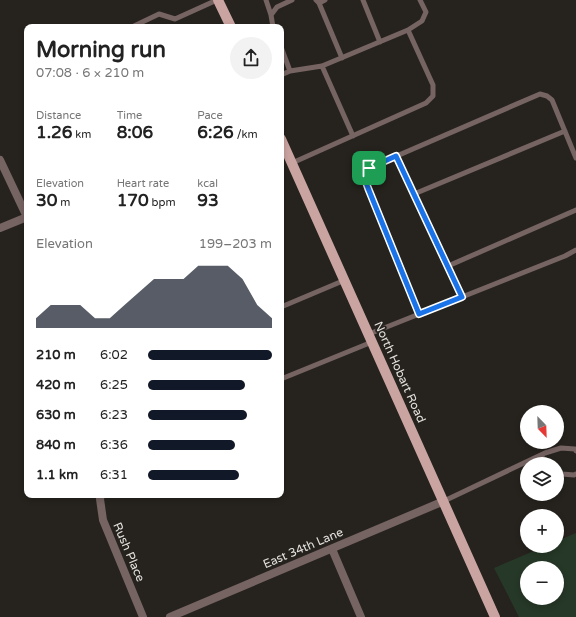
<!DOCTYPE html>
<html lang="en">
<head>
<meta charset="utf-8">
<style>
	:root { --surface:#fff; --page:#f2f2f2; --text:#222; --muted:#767676; --accent:#111827 }
	body { margin:0; font-family:"Varela Round",sans-serif; background:var(--page); color:var(--text); height:100vh; display:flex; flex-direction:column; font-size:15px; white-space:nowrap }
	* { box-sizing:border-box; margin:0 }
	p { font-size:13px; color:var(--muted) }
	.icon { flex:none; width:22px; height:22px; fill:none; stroke:currentColor; stroke-width:2; stroke-linecap:round; stroke-linejoin:round }
	.map { position:relative; flex:1; overflow:hidden }
	.panel { position:absolute; left:24px; top:24px; width:260px; height:474px; display:flex; flex-direction:column; background:var(--surface); border-radius:8px; box-shadow:0 2px 6px #0003 }
	.panel>* { flex:none }
	.needle { width:26px; rotate:157deg }
	.controls { position:absolute; left:520px; top:405px; display:grid; gap:8px }
	.controls a { display:grid; place-items:center; width:44px; height:44px; border-radius:50%; background:var(--surface); box-shadow:0 2px 6px #0003; font-size:20px }
	.pin { position:absolute; display:grid; place-items:center; width:34px; height:34px; color:#fff; margin:-17px; border-radius:8px; box-shadow:0 2px 6px #0006 }
	.round { display:grid; place-items:center; flex:none; width:42px; height:42px; border-radius:21px; background:var(--page) }
	.head { display:flex; align-items:center; justify-content:space-between; height:68px; padding:0 12px }
	h1 { font-size:22px; font-weight:700; line-height:30px }
	.figures { display:grid; grid-template-columns:repeat(3,1fr); gap:6px; height:68px; padding:4px 12px }
	.figures div { display:grid; align-content:center }
	.figures b { font-size:17px; font-weight:700 }
	.figures small { font-size:11px; font-weight:400 }
	.figures p { font-size:11px }
	.chart { height:112px; padding:8px 12px }
	.chart p { display:flex; justify-content:space-between }
	.chart svg { width:100%; height:72px; margin-top:4px; fill:var(--accent); opacity:.7 }
	ul { padding:0 12px; list-style:none; font-size:13px }
	li { display:grid; grid-template-columns:64px 48px 1fr; align-items:center; height:30px }
	li i { height:10px; border-radius:5px; background:var(--accent) }
	.map>svg:first-child { display:block }
	.green { fill:#263827; fill-rule:evenodd }
	.lines { fill:none; stroke-linecap:round; stroke-linejoin:round }
	.service { stroke:#766462; stroke-width:5 }
	.minor { stroke:#766462; stroke-width:8 }
	.primary { stroke:#caa4a1; stroke-width:10 }
	.route-casing { stroke:#fff; stroke-width:8 }
	.route { stroke:#1a73e8; stroke-width:5 }
	.labels { text-anchor:middle; dominant-baseline:central; stroke-width:3.5; stroke-linejoin:round; paint-order:stroke }
	.street-label { font-size:12px; fill:#e3e1de; stroke:#26231e }
</style>
</head>
<body>
<div class="map">
<svg width="576" height="617" viewBox="0 0 576 617">
	<rect width="100%" height="100%" fill="#26231e"/>
	<!-- green -->
	<path class="green" d="M576,533v84h-57l-25,-49 51,-22h12v-5zM527,568h30v30h-30z"/>
	<g class="lines">
		<!-- service -->
		<path class="service" d="M266,0l5,15
			M316,0l3,3 6,-3
			M363,0l17,42
			M319,3l23,55
			M134,27v-1l25,-12 16,5 42,-19
			M273,27l-2,-12 6,-8 15,-7
			M281,47l9,24 -9,4
			M322,66l31,70
			M290,71l32,-5 86,-36
			M397,156l65,141
			M292,163l134,-60 7,-7v-11l-25,-55 14,-9 4,-9 -6,-12
			M414,194l151,-63
			M448,266l128,-56
			M281,307l64,-27
			M419,314l-51,-126 -3,-11 4,-9 171,-74 7,2 5,4 24,58
			M369,334l196,-78 11,-6
			M281,379l91,-37
			M540,456l10,8
			M557,470l5,4 12,1 2,-1
			M444,501l101,-48 16,-5 14,1 1,2"/>
		<!-- minor -->
		<path class="minor" d="M0,160l27,57
			M0,228l27,-11
			M101,495l-1,4 3,21 40,97
			M332,549l29,68
			M170,617l274,-116"/>
		<!-- primary -->
		<path class="primary" d="M218,0l13,27
			M281,139l214,478"/>
	</g>
	<g class="lines">
		<defs>
			<path id="route" d="M396,156l66,141 -43,17 -51,-126 -4,-11 5,-9z"/>
		</defs>
		<!-- route casing -->
		<use href="#route" class="route-casing"/>
		<!-- route -->
		<use href="#route" class="route"/>
	</g>
	<g class="labels">
		<!-- street labels -->
		<g class="street-label">
			<text transform="translate(400 372) rotate(66)">North Hobart Road</text>
			<text transform="translate(303 548) rotate(-23)">East 34th Lane</text>
			<text transform="translate(129 552) rotate(67)">Rush Place</text>
		</g>
	</g>
</svg>
<div class="controls">
<a><svg class="needle" viewBox="-14 -14 28 28"><path d="M0-13l5 13h-10z" fill="#e53935"/><path d="M0 13l5-13h-10z" fill="#767676"/></svg></a>
<a><svg class="icon" aria-label="layers" viewBox="0 0 24 24"><path d="M12 4l9 5-9 5-9-5zM3 14l9 5 9-5"/></svg></a>
<a>+</a>
<a>−</a>
</div>
<div class="pin" style="left:369px;top:168px;background:#1e9e55"><svg class="icon" aria-label="arrive" viewBox="0 0 24 24"><path d="M6 21V4h12l-3 4 3 4H6"/></svg></div>
<section class="panel">
<div class="head"><div><h1>Morning run</h1><p>07:08 · 6 × 210 m</p></div><a class="round"><svg class="icon" aria-label="share" viewBox="0 0 24 24"><path d="M12 15V3M7 8l5-5 5 5M5 13v7h14v-7"/></svg></a></div>
<div class="figures">
<div><p>Distance</p><b>1.26<small> km</small></b></div>
<div><p>Time</p><b>8:06</b></div>
<div><p>Pace</p><b>6:26<small> /km</small></b></div>
</div>
<div class="figures">
<div><p>Elevation</p><b>30<small> m</small></b></div>
<div><p>Heart rate</p><b>170<small> bpm</small></b></div>
<div><p>kcal</p><b>93</b></div>
</div>
<div class="chart"><p><span>Elevation</span>199–203 m</p>
<svg viewBox="0 0 160 44" preserveAspectRatio="none"><path d="M0 44V38L10 30L20 30L30 30L40 38L50 38L60 30L70 22L80 14L90 14L100 14L110 6L120 6L130 6L140 14L150 30L160 38V44z"/></svg>
</div>
<ul>
<li><b>210 m</b>6:02<i style="width:100%"></i></li>
<li><b>420 m</b>6:25<i style="width:78%"></i></li>
<li><b>630 m</b>6:23<i style="width:80%"></i></li>
<li><b>840 m</b>6:36<i style="width:70%"></i></li>
<li><b>1.1 km</b>6:31<i style="width:73%"></i></li>
</ul>
</section>
</div>
</body>
</html>
